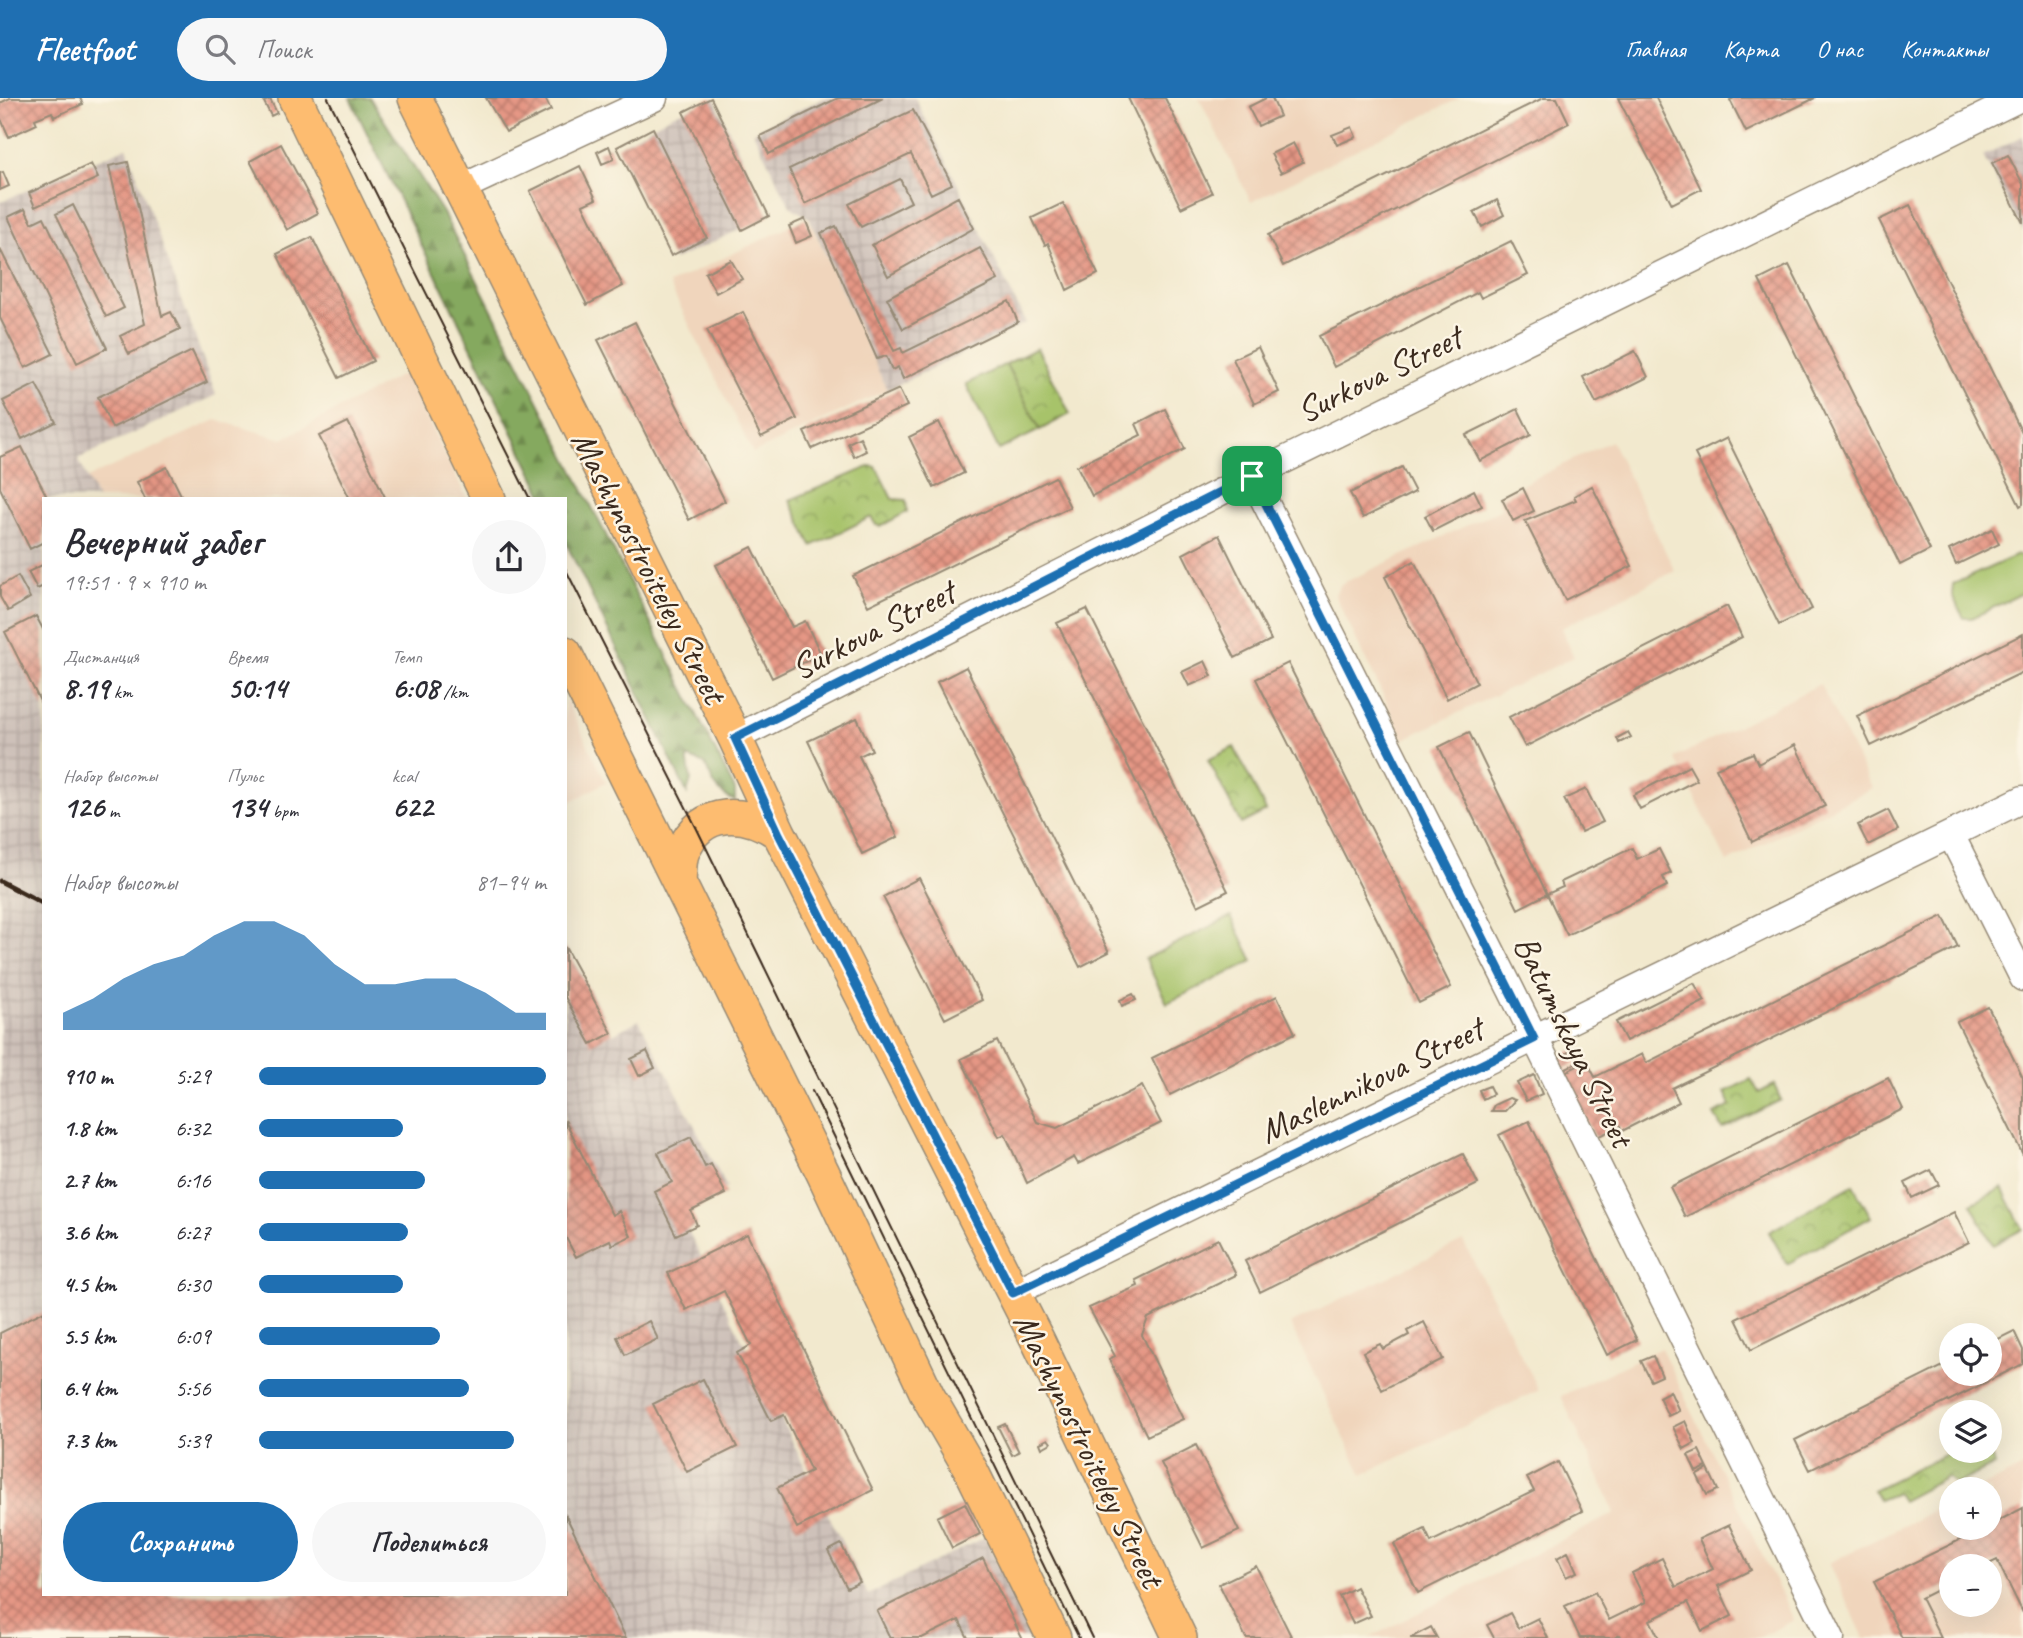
<!DOCTYPE html>
<html lang="ru">
<head>
<meta charset="utf-8">
<style>
	:root { --surface:#fff; --page:#f7f7f7; --text:#2b2b33; --muted:#7c7c81; --accent:#1f6fb2 }
	body { margin:0; font-family:Caveat,sans-serif; background:var(--page); color:var(--text); height:100vh; display:flex; flex-direction:column; font-size:26px; white-space:nowrap }
	* { box-sizing:border-box; margin:0 }
	p { font-size:23px; color:var(--muted) }
	.icon { flex:none; width:38px; height:38px; fill:none; stroke:currentColor; stroke-width:2; stroke-linecap:round; stroke-linejoin:round }
	.map { position:relative; flex:1; overflow:hidden }
	.details { position:absolute; left:42px; top:399px; width:525px; height:1099px; display:flex; flex-direction:column; background:var(--surface); border-radius:0px; box-shadow:0 7px 28px #0002 }
	.details>* { flex:none }
	.fabs { position:absolute; left:1939px; top:1225px; display:grid; gap:14px }
	.fabs a { display:grid; place-items:center; width:63px; height:63px; border-radius:50%; background:var(--surface); box-shadow:0 7px 28px #0002; font-size:35px }
	.pin { position:absolute; display:grid; place-items:center; width:60px; height:60px; color:#fff; margin:-30px; border-radius:14px; box-shadow:0 4px 10px #0006 }
	.round { display:grid; place-items:center; flex:none; width:74px; height:74px; border-radius:37px; background:var(--page) }
	.head { display:flex; align-items:center; justify-content:space-between; height:119px; padding:0 21px }
	h1 { font-size:38px; font-weight:800; line-height:52px }
	.stats { display:grid; grid-template-columns:repeat(3,1fr); gap:10px; height:119px; padding:7px 21px }
	.stats div { display:grid; align-content:center }
	.stats b { font-size:30px; font-weight:800 }
	.stats small { font-size:19px; font-weight:400 }
	.stats p { font-size:19px }
	.chart { height:196px; padding:14px 21px }
	.chart p { display:flex; justify-content:space-between }
	.chart svg { width:100%; height:126px; margin-top:7px; fill:var(--accent); opacity:.7 }
	.button { display:flex; gap:14px; margin-top:auto; padding:14px 21px }
	.button a { flex:1; height:80px; border-radius:42px; background:var(--accent); color:#fff; font-size:28px; font-weight:800; line-height:80px; text-align:center }
	.button a+a { background:var(--page); color:var(--text) }
	ul { padding:0 21px; list-style:none; font-size:23px }
	li { display:grid; grid-template-columns:112px 84px 1fr; align-items:center; height:52px }
	li i { height:18px; border-radius:9px; background:var(--accent) }
	header { display:flex; align-items:center; gap:42px; box-sizing:border-box; height:98px; padding:0 35px; background:var(--accent); color:#fff }
	header strong { font-size:33px }
	nav { display:flex; gap:38px; margin-inline-start:auto; font-size:24px }
	.search { width:490px; height:63px; background:var(--page); display:flex; align-items:center; gap:18px; box-sizing:border-box; padding:0 24px; border-radius:38px; color:var(--muted); font-size:26px }
	.map>svg:first-child { display:block }
	.built { fill:#f0d5bc; fill-rule:evenodd }
	.industrial { fill:url(#industrial-grid) }
	.green { fill:#a7c36a; stroke:#717644; stroke-width:2 }
	.forest { fill:url(#forest-firs); stroke:#606a3e; stroke-width:2 }
	.park { fill:url(#park-crowns); stroke:#717644; stroke-width:2 }
	.building { fill:url(#building-cross-hatch) }
	.lines { fill:none; stroke-linecap:round; stroke-linejoin:round }
	.minor-casing { stroke:#968a76; stroke-width:29 }
	.major-casing { stroke:#968a76; stroke-width:36 }
	.minor { stroke:#fff; stroke-width:26 }
	.major { stroke:#fdbc70; stroke-width:33 }
	.tram { stroke:#3b2a1e; stroke-width:2 }
	.rail { stroke:#3b2a1e; stroke-width:5 }
	.route-casing { stroke:#fff; stroke-width:14 }
	.route { stroke:#1f6fb2; stroke-width:9 }
	.labels { text-anchor:middle; dominant-baseline:central; stroke-width:5; stroke-linejoin:round; paint-order:stroke }
	.street-label { font-size:35px; fill:#3b2a1e; stroke:#fcf5e5 }
</style>
</head>
<body>
<header>
<strong>Fleetfoot</strong>
<div class="search"><svg class="icon" aria-label="search" viewBox="0 0 24 24"><circle cx="10" cy="10" r="6"/><path d="M15 15l6 6"/></svg>Поиск</div>
<nav><a>Главная</a><a>Карта</a><a>О нас</a><a>Контакты</a></nav>
</header>
<div class="map">
<svg width="2023" height="1540" viewBox="0 0 2023 1540">
	<defs>
		<pattern id="industrial-grid" width="8" height="8" patternUnits="userSpaceOnUse" patternTransform="scale(1.75)"><rect width="8" height="8" fill="#cec1b9"/><path d="M0 4h8M4 0v8" fill="none" stroke="#b2a69f"/></pattern>
		<pattern id="forest-firs" width="22" height="20" patternUnits="userSpaceOnUse" patternTransform="scale(1.75)"><rect width="22" height="20" fill="#85a95e"/><path d="M5 1l3.5 6h-7zM16 11l3.5 6h-7z" fill="#6e8a4d"/></pattern>
		<pattern id="park-crowns" width="20" height="18" patternUnits="userSpaceOnUse" patternTransform="scale(1.75)"><rect width="20" height="18" fill="#a7c36a"/><path d="M2 6a3 3 0 1 1 6 0M12 15a3 3 0 1 1 6 0" fill="none" stroke="#899f57"/></pattern>
		<pattern id="building-cross-hatch" width="8" height="8" patternUnits="userSpaceOnUse" patternTransform="scale(1.75)"><rect width="8" height="8" fill="#e59785"/><path d="M0 0l8 8M0 8l8-8" fill="none" stroke="#bb7b6c"/></pattern>
	</defs>
	<rect width="100%" height="100%" fill="#fcf5e5"/>
	<filter id="ink" filterUnits="userSpaceOnUse"><feTurbulence type="fractalNoise" baseFrequency=".0143" numOctaves="2"/><feDisplacementMap in="SourceGraphic" scale="14" xChannelSelector="R" yChannelSelector="G"/><feConvolveMatrix kernelMatrix="1 2 1 2 8 2 1 2 1" color-interpolation-filters="sRGB"/></filter>
	<filter id="wash" filterUnits="userSpaceOnUse"><feTurbulence type="fractalNoise" baseFrequency=".00686" numOctaves="4" result="noise"/><feDisplacementMap in="SourceGraphic" scale="28" xChannelSelector="R" yChannelSelector="G"/><feGaussianBlur stdDeviation="1.57" result="paint"/><feColorMatrix in="noise" values="0 0 0 0 0 0 0 0 0 0 0 0 0 0 0 0 0 1.4 0 .05"/><feComposite in="paint" operator="in"/></filter>
	<g filter="url(#wash)">
		<rect width="100%" height="100%" fill="#f2e9ce"/>
		<!-- built -->
		<path class="built" d="M1199,0h261l-209,104z
			M808,120l79,172 -134,63 -84,-169z
			M405,275l62,126h-370l-10,-21 129,-58 67,19z
			M1611,343l64,130 -114,57 13,29 -170,82 -69,-144 6,-11 161,-75 -5,-12z
			M1820,586l52,104 -145,74 -52,-104z
			M565,600l41,84 -41,23z
			M1463,1143l76,149 -177,85 -72,-151z
			M1661,1250l133,272 -36,18h-389l246,-125 -54,-117z
			M2023,1369v171h-159l-35,-75 122,-61v26h39v-39h-12zM1951,1468h39v39h-39z"/>
		<!-- industrial -->
		<path class="industrial" d="M714,0l55,118 -95,44 -57,-113 53,-31z
			M824,0h91l111,225 -139,67 -78,-172 -19,-12 -37,-74z
			M2023,38v95l-40,-75z
			M127,49l89,248 -138,64 19,40h-53v1095h521v-649l48,89 26,-14 88,168 -53,14 194,393 117,-58 49,101h-1034v-1436z"/>
		<!-- green -->
		<path class="green" d="M1006,266l34,66 -41,20 -33,-66z
			M2018,457l5,4v34l-51,25h-8l-12,-23 1,-11z
			M1231,818l22,45 -86,42 -22,-44z"/>
		<!-- forest -->
		<path class="forest" d="M350,0h20l73,115 292,577v11c-18,-7 -23,-20 -30,-37l-18,-7 4,23 -4,13 -122,-252v-42h-20z"/>
		<!-- park -->
		<path class="park" d="M1037,250l33,66 -30,16 -34,-66z
			M871,368l5,1 16,32 14,1 1,12 -26,14 -5,-1 -5,-8 -59,29 -22,-46z
			M1234,649l32,64 -25,13 -33,-64z
			M1751,981l8,14 15,-8 7,15 -59,29 -8,-15 17,-8 -6,-14z
			M1853,1087l18,32 -84,47 -18,-32z
			M2002,1090l21,41 -30,16 -22,-41z
			M1952,1353h37l6,14 -39,19 -9,-7 -45,24 -5,-8 -18,7 -6,-10z"/>
		<g id="blocks">
			<!-- building -->
			<path class="building" d="M10,0h70l3,6 -29,13 -2,-5 -17,7 2,5 -28,13 -9,-20v-14z
				M486,0h59l6,12 -45,22z
				M711,0l58,118 -27,14 -59,-118z
				M838,0h45l-114,56 -9,-18z
				M1128,0h37l47,95 -31,15z
				M1266,0h6l8,18 -22,10 -10,-19z
				M1543,0h14l12,25 -286,143 -15,-31z
				M1618,0h38l45,91 -29,15z
				M1734,0h81l-69,34 -16,-32z
				M270,1l7,14 -6,3 -7,-14z
				M913,12l39,74 -21,10 -20,-40 -106,50 -16,-35z
				M1352,29l4,10 -19,8 -5,-10z
				M653,30l54,110 -36,18 -54,-109z
				M1293,45l10,19 -22,11 -10,-19z
				M281,46l37,69 -31,17 -37,-69z
				M609,48l5,13 -12,5 -5,-12z
				M2008,57l15,29v39l-31,-60z
				M128,64l34,154 9,-4 9,17 -51,25 -9,-18 25,-12 -36,-158z
				M91,66l7,14 -63,29 -6,-14z
				M580,68l16,33 -13,6 40,81 -36,19 -57,-114z
				M3,74l6,14 -9,4v-17z
				M900,81l11,23 -50,25 -12,-23z
				M958,99l16,31 -86,48 -16,-31z
				M1497,102l7,15 -22,12 -8,-15z
				M1063,105l35,71 -31,16 -19,-47 -3,2 -13,-27z
				M73,107l51,103 -18,9 -50,-103z
				M1910,107l113,230v69l-3,2 -141,-286z
				M25,111l7,14 12,-6 63,131 -30,15 -69,-146z
				M805,121l7,17 -16,7 -7,-17z
				M836,128l58,125 7,-3 2,5 106,-52 9,21 -115,57 -5,-12 -6,3 -6,-14 -9,3 -56,-126z
				M312,139l61,124 -34,17 -62,-124z
				M1511,143l17,34 -47,23 -3,-6 -144,75 -15,-31z
				M980,150l18,32 -95,49 -16,-31z
				M0,151l53,105 -28,14 -25,-50z
				M731,162l11,19 -26,14 -11,-20z
				M1789,167l141,285 -30,15 -141,-285z
				M743,214l54,107 -36,18 -54,-107z
				M635,224l90,179 -36,19 -91,-180z
				M1258,249l21,45 -25,12 -21,-45z
				M192,253l15,31 -95,46 -14,-31z
				M1635,253l13,26 -52,26 -13,-26z
				M36,286l20,38 -34,17 -19,-38z
				M899,291l8,17 -95,43 -8,-17z
				M1165,311l20,40 -93,47 -15,-30 64,-31 -5,-11z
				M1518,311l13,26 -51,26 -14,-26z
				M348,324l38,77h-36l-31,-63z
				M939,324l25,51 -30,15 -25,-51z
				M860,339l6,14 -12,6 -6,-14z
				M1727,340l85,171 -33,16 -84,-171z
				M22,349l26,52h-4v43l-14,7 -30,-61v-31z
				M167,369l16,32h-38l-8,-17z
				M1402,369l13,25 -52,26 -13,-25z
				M1055,379l15,30 -202,99 -15,-30z
				M1592,388l40,80 -67,34 -40,-79 51,-21 -2,-4z
				M1523,390l11,23 -21,10 -11,-22z
				M1474,392l8,16 -49,25 -8,-15z
				M1992,431l7,15 -43,21 -7,-15z
				M1219,437l52,105 -36,18 -52,-104z
				M752,449l40,80 13,-6 16,33 -49,24 -56,-113z
				M1414,463l63,122 -30,16 -62,-122z
				M44,466v22l-7,3 -9,-17z
				M18,478l12,22 -22,13 -8,-14v-11z
				M1727,508l15,31 -217,110 -16,-30z
				M1087,511l141,282 -30,15 -141,-283z
				M36,518l8,15v78l-39,-77z
				M2023,536v38l-152,74 -14,-30z
				M1205,563l7,15 -23,10 -7,-14z
				M1288,565l163,324 -32,16 -163,-324z
				M966,569l143,285 -29,15 -143,-285z
				M857,620l15,32 -13,6 39,81 -36,17 -54,-113z
				M1469,634l78,162 -29,15 -79,-162z
				M1628,634l3,5 -12,6 -2,-5z
				M1795,647l30,61 -73,36 -36,-74 37,-15 5,11z
				M1689,668l8,14 -57,29 -7,-14z
				M1586,691l17,33 -22,10 -17,-33z
				M1888,712l10,20 -30,15 -10,-20z
				M1632,750l5,11 22,-10 12,24 -8,4 4,9 -100,49 -20,-41 16,-7 -2,-5z
				M919,780l63,122 -37,19 -62,-122z
				M1943,818l15,31 -286,141 7,14 -57,29 -2,-5 -25,12 -32,-65 24,-12 8,16 47,-23 4,9z
				M565,849l47,86 -21,11 -26,-47z
				M1694,885l11,18 -79,40 -10,-19z
				M1133,896l3,6 -14,6 -2,-6z
				M1277,898l18,37 -125,62 -18,-37z
				M1988,909l35,71v77l-66,-133z
				M997,943l40,81 20,6 85,-42 19,37 -83,41 -4,-7 -47,26 -22,-49 -6,3 -38,-78z
				M1579,949l6,12 -21,10 -5,-12z
				M647,953l8,17 -16,8 -8,-17z
				M1534,977l8,19 -16,7 -9,-18z
				M1888,980l15,31 -218,108 -15,-30z
				M1489,988l4,8 -10,5 -4,-9z
				M1509,1000l6,2 -10,11h-14l3,-6z
				M565,1022l47,95 7,-4 12,25 -19,9 -2,-5 -34,17 -11,-21z
				M1529,1023l108,219 -30,15 -108,-220z
				M691,1039l14,30 6,-3 15,30 -35,17 6,14 -21,10 -22,-44 18,-9 -14,-29z
				M1463,1056l15,30 -218,108 -15,-31z
				M1931,1072l8,15 -27,13 -7,-15z
				M1954,1114l15,30 -218,108 -15,-31z
				M747,1136l126,256 -76,38 -20,-40 34,-17 -27,-56 -13,6 -34,-68 14,-8 -27,-54 -38,19 -18,-37z
				M1218,1141l18,36 -88,43 -6,17 41,84 -36,17 -38,-77 6,-3 -26,-48 49,-22 -2,-6z
				M44,1213v283h521v-80l61,124h-626v-305z
				M649,1223l9,18 -33,16 -8,-18z
				M1424,1224l19,37 -61,31 -19,-38 17,-8 3,5 26,-14 -2,-4z
				M2014,1233l9,19v14l-213,106 -15,-30 156,-78v12h39v-31z
				M1653,1258l9,20 -11,5 -10,-20z
				M703,1281l34,68 -50,25 -34,-68z
				M1670,1293l9,20 -11,5 -9,-19z
				M1685,1323l10,22 -11,6 -11,-22z
				M1005,1326l14,28 -7,3 -14,-28z
				M1048,1341l3,4 -9,5 -2,-5z
				M1196,1347l43,86 -36,17 -42,-85z
				M1699,1352l8,17 -11,5 -8,-17z
				M1558,1364l24,49 -164,82 -24,-49 31,-15 6,13 103,-51 -7,-13z
				M1708,1371l10,21 -11,5 -10,-20z
				M965,1405l15,31 -28,14 -15,-31z
				M2023,1410v105l-26,-53 -12,6h-34v17l-30,15 20,40h-39l-28,-56 110,-54h6v-3z
				M1729,1427l22,45 -33,16 14,30 -30,15 -14,-29 -38,18 9,18h-37l-2,-3 -6,3h-34l-15,-32 30,-14 14,28 37,-18 -14,-29 30,-15 14,29 37,-18 -14,-30z
				M841,1446l19,38 -13,6 -19,-37z
				M1568,1454l9,20 -11,5 -9,-19z
				M983,1460l39,80h-54l-9,-18 -37,18h-32l-13,-27z
				M1256,1468l36,72h-46l-27,-54z
				M1356,1489l15,29 -18,8 -14,-28z
				M1510,1515l8,15 20,-10 10,20h-54l-7,-13z
				M1431,1529l6,11h-27z"/>
		</g>
	</g>
	<g filter="url(#ink)">
		<use href="#blocks" fill-opacity="0" stroke="#968a76" stroke-width="2"/>
		<g class="lines">
			<defs>
				<path id="minor" d="M461,90l193,-90
					M1252,378l259,514 320,648
					M735,640l517,-262 768,-378
					M1951,737l72,143
					M1013,1195l1010,-494"/>
				<path id="major" d="M295,0l194,401
					M415,0l320,640 44,95 260,510 141,295
					M565,555l258,520 105,223 43,74 83,168
					M679,785c1,-10 0,-23 4,-32 18,-45 63,-40 96,-18"/>
			</defs>
			<!-- minor casing -->
			<use href="#minor" class="minor-casing"/>
			<!-- major casing -->
			<use href="#major" class="major-casing"/>
			<!-- minor -->
			<use href="#minor" class="minor"/>
			<!-- major -->
			<use href="#major" class="major"/>
			<!-- tram -->
			<path class="tram" d="M328,0l202,401
				M565,470l132,261 395,809
				M812,993l267,547"/>
			<!-- rail -->
			<path class="rail" d="M0,783l44,23"/>
		</g>
	</g>
	<g class="lines" filter="url(#ink)">
		<defs>
			<path id="route" d="M1252,378l282,563 -521,254 -234,-459 -44,-96z"/>
		</defs>
		<!-- route casing -->
		<use href="#route" class="route-casing"/>
		<!-- route -->
		<use href="#route" class="route"/>
	</g>
	<g class="labels">
		<!-- street labels -->
		<g class="street-label">
			<text transform="translate(1379 276) rotate(-26)">Surkova Street</text>
			<text transform="translate(649 469) rotate(63)">Mashynostroiteley Street</text>
			<text transform="translate(873 532) rotate(-27)">Surkova Street</text>
			<text transform="translate(1574 943) rotate(64)">Batumskaya Street</text>
			<text transform="translate(1371 982) rotate(-26)">Maslennikova Street</text>
			<text transform="translate(1089 1352) rotate(64)">Mashynostroiteley Street</text>
		</g>
	</g>
</svg>
<div class="fabs">
<a><svg class="icon" aria-label="locate" viewBox="0 0 24 24"><circle cx="12" cy="12" r="6"/><path d="M12 2v4M12 18v4M2 12h4M18 12h4"/></svg></a>
<a><svg class="icon" aria-label="layers" viewBox="0 0 24 24"><path d="M12 4l9 5-9 5-9-5zM3 14l9 5 9-5"/></svg></a>
<a>+</a>
<a>−</a>
</div>
<div class="pin" style="left:1252px;top:378px;background:#1e9e55"><svg class="icon" aria-label="arrive" viewBox="0 0 24 24"><path d="M6 21V4h12l-3 4 3 4H6"/></svg></div>
<section class="details">
<div class="head"><div><h1>Вечерний забег</h1><p>19:51 · 9 × 910 m</p></div><a class="round"><svg class="icon" aria-label="share" viewBox="0 0 24 24"><path d="M12 15V3M7 8l5-5 5 5M5 13v7h14v-7"/></svg></a></div>
<div class="stats">
<div><p>Дистанция</p><b>8.19<small> km</small></b></div>
<div><p>Время</p><b>50:14</b></div>
<div><p>Темп</p><b>6:08<small> /km</small></b></div>
</div>
<div class="stats">
<div><p>Набор высоты</p><b>126<small> m</small></b></div>
<div><p>Пульс</p><b>134<small> bpm</small></b></div>
<div><p>kcal</p><b>622</b></div>
</div>
<div class="chart"><p><span>Набор высоты</span>81–94 m</p>
<svg viewBox="0 0 160 44" preserveAspectRatio="none"><path d="M0 44V38L10 33L20 26L30 21L40 18L50 11L60 6L70 6L80 11L90 21L100 28L110 28L120 26L130 26L140 31L150 38L160 38V44z"/></svg>
</div>
<ul>
<li><b>910 m</b>5:29<i style="width:100%"></i></li>
<li><b>1.8 km</b>6:32<i style="width:50%"></i></li>
<li><b>2.7 km</b>6:16<i style="width:58%"></i></li>
<li><b>3.6 km</b>6:27<i style="width:52%"></i></li>
<li><b>4.5 km</b>6:30<i style="width:50%"></i></li>
<li><b>5.5 km</b>6:09<i style="width:63%"></i></li>
<li><b>6.4 km</b>5:56<i style="width:73%"></i></li>
<li><b>7.3 km</b>5:39<i style="width:89%"></i></li>
</ul>
<div class="button"><a>Сохранить</a><a>Поделиться</a></div>
</section>
</div>
</body>
</html>
